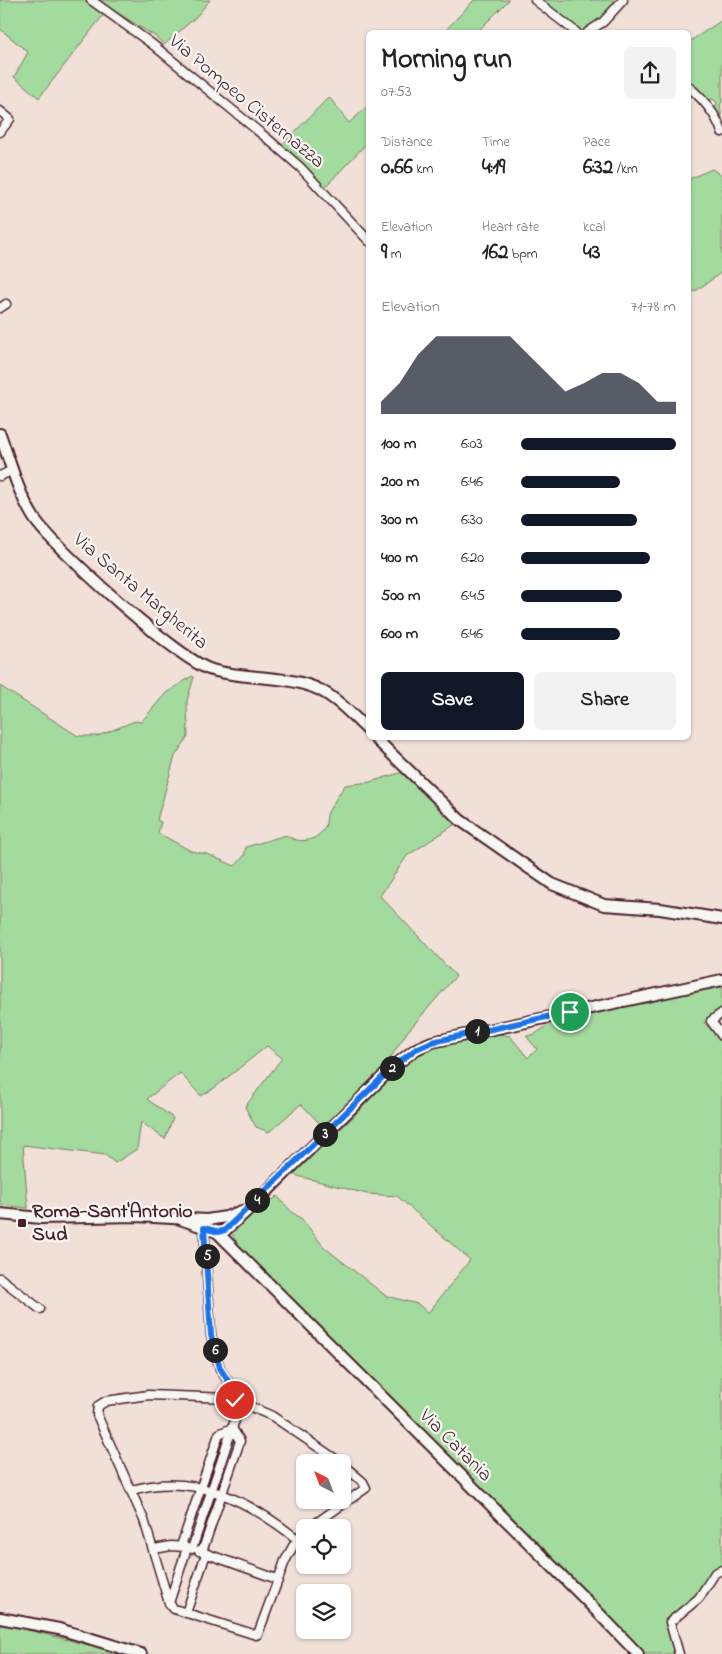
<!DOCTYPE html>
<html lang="en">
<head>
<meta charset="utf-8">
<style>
	:root { --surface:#fff; --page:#f2f2f2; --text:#222; --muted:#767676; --accent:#111827 }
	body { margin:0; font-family:"Indie Flower",sans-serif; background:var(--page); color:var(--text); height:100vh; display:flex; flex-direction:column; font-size:19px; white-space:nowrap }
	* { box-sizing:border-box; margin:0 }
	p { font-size:16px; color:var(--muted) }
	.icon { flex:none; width:28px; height:28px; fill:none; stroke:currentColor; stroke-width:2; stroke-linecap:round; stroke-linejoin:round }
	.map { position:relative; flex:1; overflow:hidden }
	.drawer { position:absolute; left:366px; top:30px; width:325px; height:710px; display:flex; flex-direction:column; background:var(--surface); border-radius:8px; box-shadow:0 1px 4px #0004 }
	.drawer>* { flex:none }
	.needle { width:32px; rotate:318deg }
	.tools { position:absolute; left:296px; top:1454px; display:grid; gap:10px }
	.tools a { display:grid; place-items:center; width:55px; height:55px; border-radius:8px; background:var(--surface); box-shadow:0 1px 4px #0004; font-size:25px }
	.pin { position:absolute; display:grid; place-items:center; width:42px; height:42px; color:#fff; margin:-21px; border:2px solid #fff; border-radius:50%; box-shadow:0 1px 5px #0007 }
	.km { position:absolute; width:25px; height:25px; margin:-12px; border-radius:50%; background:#222; color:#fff; font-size:14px; line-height:25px; text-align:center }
	.round { display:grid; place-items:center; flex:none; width:52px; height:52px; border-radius:8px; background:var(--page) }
	.overview { display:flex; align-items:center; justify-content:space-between; height:85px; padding:0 15px }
	h1 { font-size:28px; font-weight:700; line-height:38px }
	.figures { display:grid; grid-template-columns:repeat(3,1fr); gap:8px; height:85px; padding:5px 15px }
	.figures div { display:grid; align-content:center }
	.figures b { font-size:21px; font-weight:700 }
	.figures small { font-size:14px; font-weight:400 }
	.figures p { font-size:14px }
	.chart { height:140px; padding:10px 15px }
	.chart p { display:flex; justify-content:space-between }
	.chart svg { width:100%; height:90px; margin-top:5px; fill:var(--accent); opacity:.7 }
	.button { display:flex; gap:10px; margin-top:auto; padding:10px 15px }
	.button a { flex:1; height:58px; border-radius:8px; background:var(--accent); color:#fff; font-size:20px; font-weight:700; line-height:58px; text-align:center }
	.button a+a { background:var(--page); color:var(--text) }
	ul { padding:0 15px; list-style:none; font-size:16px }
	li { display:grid; grid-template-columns:80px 60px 1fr; align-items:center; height:38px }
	li i { height:12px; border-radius:6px; background:var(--accent) }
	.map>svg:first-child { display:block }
	.green { fill:#a3da9d; stroke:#767c64 }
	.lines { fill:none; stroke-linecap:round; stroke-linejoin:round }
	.street-casing { stroke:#4a1f2b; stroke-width:11 }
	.secondary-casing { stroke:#4a1f2b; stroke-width:14 }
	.street { stroke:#f6f6f2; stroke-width:8 }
	.secondary { stroke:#f6f6f2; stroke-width:10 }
	.route-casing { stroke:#fff; stroke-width:10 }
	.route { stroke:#1a73e8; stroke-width:6 }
	.poi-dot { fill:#4a1f2b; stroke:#f6f6f2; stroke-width:2 }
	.labels { text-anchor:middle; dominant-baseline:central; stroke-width:4.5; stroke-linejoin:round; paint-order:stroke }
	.street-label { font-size:20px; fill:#4a1f2b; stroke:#f6f6f2 }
	.poi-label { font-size:20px; font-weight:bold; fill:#4a1f2b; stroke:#f6f6f2; text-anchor:start }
</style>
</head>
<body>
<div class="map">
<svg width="722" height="1654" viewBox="0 0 722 1654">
	<rect width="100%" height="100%" fill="#f1e0d8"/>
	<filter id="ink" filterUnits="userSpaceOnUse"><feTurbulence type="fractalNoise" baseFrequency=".02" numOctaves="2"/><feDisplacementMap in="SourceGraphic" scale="10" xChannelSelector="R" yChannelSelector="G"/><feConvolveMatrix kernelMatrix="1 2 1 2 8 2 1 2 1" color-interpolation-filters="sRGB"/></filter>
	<g filter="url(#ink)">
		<!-- green -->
		<path class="green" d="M0,0h84l20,14 -65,84 -25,-21 14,-25 -28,-23z
			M97,0h113l-14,17 -32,28 -8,-8z
			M474,0h35l-32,32h-33z
			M542,0h77l-16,19 -21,12z
			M722,20v82l-2,3 2,14 -7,-11 2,-5 -4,-4 -5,1 -19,-19v-39z
			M329,97l20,26 20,-18v36l-44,46 -44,-41z
			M712,169l10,7v96l-25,18 -8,3v-114z
			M192,676l2,1 -7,24 1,36 -13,19 -18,64 4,2 -3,11 33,18 16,3 28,12 9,-10 2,-9 40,-12c13,10 32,6 39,-8 2,-5 1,-11 3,-15 5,-9 11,-18 17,-27l25,-3 36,-11 47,46 1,8 -47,31 -27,40 76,80 -48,55 -27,41 -57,56 -23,-24 -32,28 -13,-5 -11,-20 37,-49 -15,-12 -54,43 -12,7 -21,-23 -33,26 26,19 -8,21 -24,-17 -4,27 -22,14 -10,-8 -82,-10 5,63 -28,-3v-519l78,50h20l37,-15 6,1 25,-29z
			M722,987v24l-12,6 -6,6 18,16v528l-25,29 -30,25 10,33h-33l-400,-399 -13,-23 37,-35 5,3 4,-4 16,17 9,6 22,28 62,49 32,8 10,9 42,-53 -73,-64 -30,-2 -77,-20 58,-52 56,-58 21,-14 13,-5 15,-2 3,-4 43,-5 11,2 18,22 9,-9 -11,-13 9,-2 22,-15z
			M0,1623l125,31h-125z"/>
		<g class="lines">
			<defs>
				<path id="street" d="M91,0l61,44 117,96 31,27 69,74
					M535,0l41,32
					M588,32l15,-10 20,-22
					M689,87c14,12 27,27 33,45
					M0,111l10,8 -10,13
					M0,308l6,-4
					M0,476l13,-6
					M722,1013l-11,8 11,15
					M204,1228l7,107 9,34 15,23v8
					M0,1278l40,31
					M132,1490c63,-18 117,11 165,49
					M309,1528l57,-40 -3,-6 -21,-18
					M305,1531l-8,8 -12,22 -27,73 -2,1 -82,-26 -5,-6 -25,-83 -47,-105 1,-9 8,-5 42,-6 82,3 42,18 68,46
					M181,1546l38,-112 13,-6 8,13 -38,111
					M154,1549l17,-3 14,1
					M192,1549l49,-147
					M199,1551l78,28
					M169,1603l18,-55
					M186,1613l20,-59
					M679,1654l-9,-32 29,-24 16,-25 7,-3"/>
				<path id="secondary" d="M0,434c10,28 18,59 34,84 20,30 146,143 178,152 34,10 75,4 108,20 19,10 34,27 49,41
					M375,738l85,82 92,64 52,21 56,4 62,10
					M0,1214l41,4 95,-2 71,4 19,-3 16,-6
					M180,1219l37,13h6l25,-22 146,-144 22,-17 16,-7 290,-62
					M217,1232l366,365 55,57
					M0,1618l59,11 82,25"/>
			</defs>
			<!-- street casing -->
			<use href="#street" class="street-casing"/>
			<!-- secondary casing -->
			<use href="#secondary" class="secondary-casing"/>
			<!-- street -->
			<use href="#street" class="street"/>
			<!-- secondary -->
			<use href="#secondary" class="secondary"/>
		</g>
	</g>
	<g class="lines" filter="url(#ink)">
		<defs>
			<path id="route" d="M235,1400v-8l-15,-24 -9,-33 -7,-107 15,4 6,-2 169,-164 22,-17 16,-7 138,-30"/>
		</defs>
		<!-- route casing -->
		<use href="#route" class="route-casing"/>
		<!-- route -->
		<use href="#route" class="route"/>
	</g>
	<!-- markers -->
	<rect class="poi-dot" x="17" y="1218" width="10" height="10" rx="2.5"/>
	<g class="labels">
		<!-- street labels -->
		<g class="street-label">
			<text transform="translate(246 102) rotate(40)">Via Pompeo Cisternazza</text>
			<text transform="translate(140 592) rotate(40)">Via Santa Margherita</text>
			<text transform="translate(455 1446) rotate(45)">Via Catania</text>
		</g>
		<!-- poi labels -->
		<g class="poi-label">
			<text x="32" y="1212">Roma-Sant'Antonio<tspan x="32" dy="23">Sud</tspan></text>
		</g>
	</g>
</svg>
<div class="tools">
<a><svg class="needle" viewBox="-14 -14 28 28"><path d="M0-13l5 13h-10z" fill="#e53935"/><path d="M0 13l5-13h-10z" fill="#767676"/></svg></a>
<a><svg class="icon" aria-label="locate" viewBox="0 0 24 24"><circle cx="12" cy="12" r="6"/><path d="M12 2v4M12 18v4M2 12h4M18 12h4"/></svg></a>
<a><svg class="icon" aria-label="layers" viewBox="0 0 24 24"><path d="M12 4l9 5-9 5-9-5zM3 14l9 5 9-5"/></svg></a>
</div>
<div class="pin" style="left:570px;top:1012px;background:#1e9e55"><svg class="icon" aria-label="arrive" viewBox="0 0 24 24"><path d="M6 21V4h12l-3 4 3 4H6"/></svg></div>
<div class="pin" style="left:235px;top:1400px;background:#d93025"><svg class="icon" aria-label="check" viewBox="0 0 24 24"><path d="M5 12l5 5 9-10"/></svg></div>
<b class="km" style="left:477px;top:1031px">1</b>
<b class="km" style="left:392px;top:1068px">2</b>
<b class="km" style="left:325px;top:1134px">3</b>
<b class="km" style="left:257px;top:1200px">4</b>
<b class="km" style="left:207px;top:1256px">5</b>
<b class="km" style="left:215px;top:1350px">6</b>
<section class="drawer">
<div class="overview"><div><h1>Morning run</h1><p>07:53</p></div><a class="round"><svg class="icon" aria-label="share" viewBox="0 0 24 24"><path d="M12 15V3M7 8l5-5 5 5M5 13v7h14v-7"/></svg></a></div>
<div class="figures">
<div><p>Distance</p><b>0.66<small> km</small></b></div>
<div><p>Time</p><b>4:19</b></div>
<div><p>Pace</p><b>6:32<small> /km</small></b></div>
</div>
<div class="figures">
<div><p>Elevation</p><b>9<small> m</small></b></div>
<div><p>Heart rate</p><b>162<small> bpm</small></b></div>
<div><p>kcal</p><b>43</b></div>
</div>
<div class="chart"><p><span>Elevation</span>71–78 m</p>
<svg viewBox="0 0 160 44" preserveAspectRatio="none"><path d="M0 44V38L10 29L20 15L30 6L40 6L50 6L60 6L70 6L80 15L90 24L100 33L110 29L120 24L130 24L140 29L150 38L160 38V44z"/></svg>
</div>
<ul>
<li><b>100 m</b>6:03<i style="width:100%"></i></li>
<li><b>200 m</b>6:46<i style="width:64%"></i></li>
<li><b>300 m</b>6:30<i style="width:75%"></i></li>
<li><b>400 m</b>6:20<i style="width:83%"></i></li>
<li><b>500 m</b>6:45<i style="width:65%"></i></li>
<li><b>600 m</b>6:46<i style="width:64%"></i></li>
</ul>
<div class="button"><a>Save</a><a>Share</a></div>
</section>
</div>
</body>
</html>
